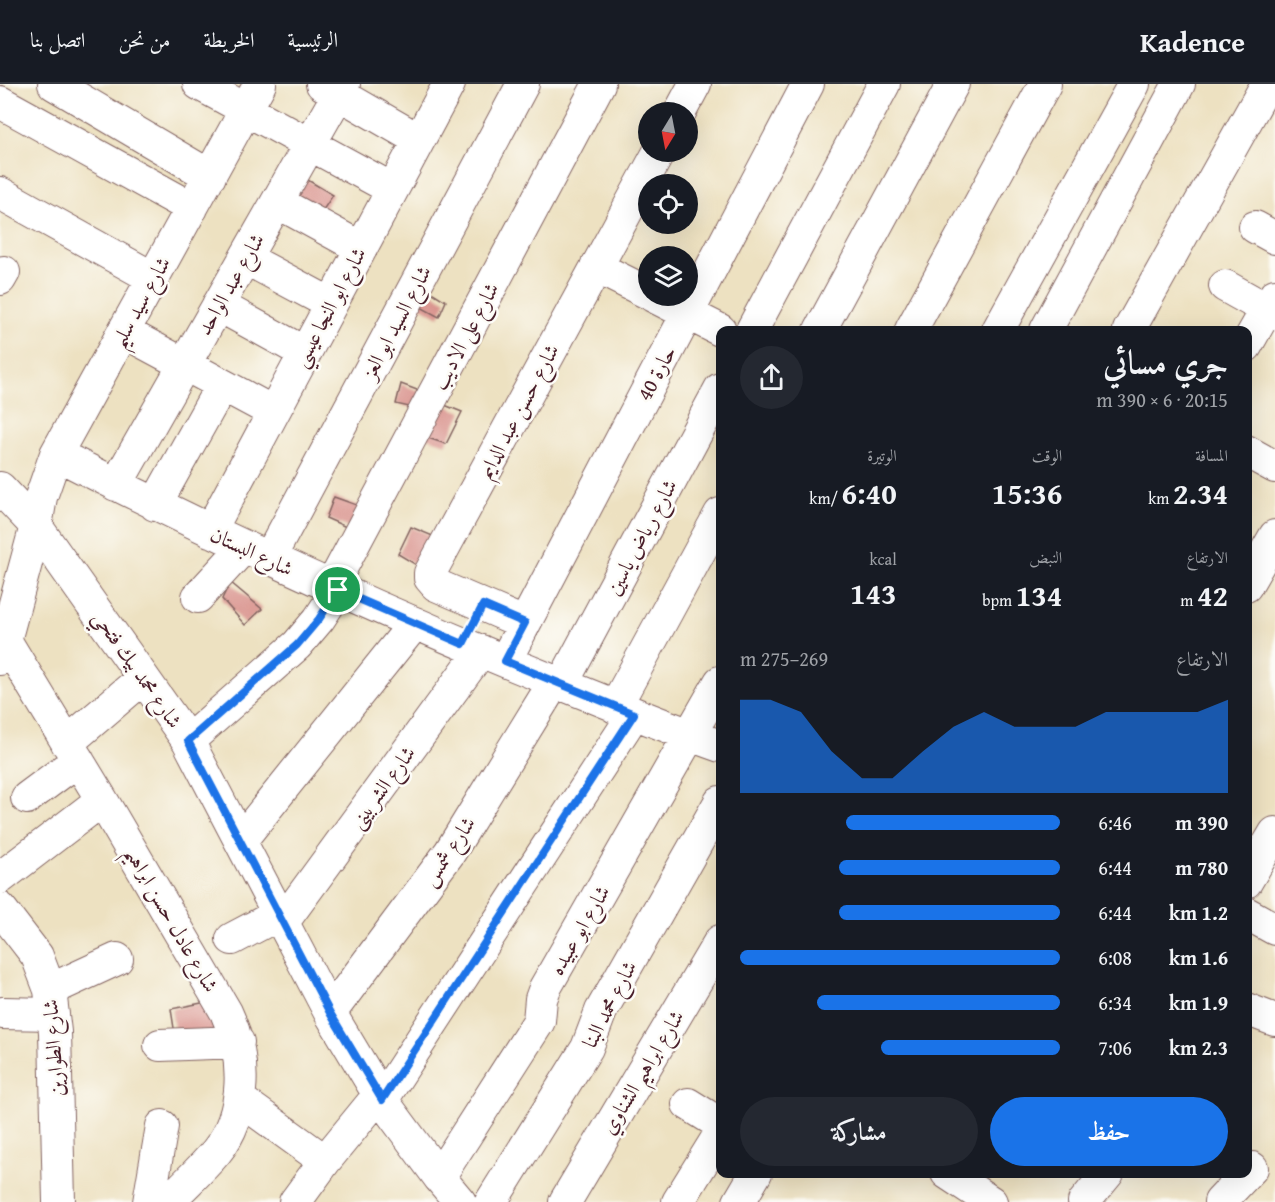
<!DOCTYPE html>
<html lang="ar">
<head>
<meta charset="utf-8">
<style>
	:root { --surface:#171b24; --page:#242831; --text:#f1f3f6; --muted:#9ea1a6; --line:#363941; --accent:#1a73e8 }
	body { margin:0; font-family:"Gentium Book Plus",Amiri,serif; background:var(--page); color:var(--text); direction:rtl; height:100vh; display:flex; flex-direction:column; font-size:22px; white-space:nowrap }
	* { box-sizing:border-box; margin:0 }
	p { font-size:20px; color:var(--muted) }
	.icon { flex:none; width:33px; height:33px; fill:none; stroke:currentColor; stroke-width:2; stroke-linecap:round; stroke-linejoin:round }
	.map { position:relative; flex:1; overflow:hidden; direction:ltr }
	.sheet { position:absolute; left:716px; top:242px; width:536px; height:852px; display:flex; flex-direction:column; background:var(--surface); border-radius:12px; box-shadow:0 6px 24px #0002; direction:rtl }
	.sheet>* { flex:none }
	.needle { width:39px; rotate:190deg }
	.fabs { position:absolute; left:638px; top:18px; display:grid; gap:12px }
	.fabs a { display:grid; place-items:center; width:60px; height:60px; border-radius:50%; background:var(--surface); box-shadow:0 6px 24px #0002; font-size:30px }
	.pin { position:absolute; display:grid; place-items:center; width:51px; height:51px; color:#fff; margin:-26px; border:3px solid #fff; border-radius:50%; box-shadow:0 2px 6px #0007 }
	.round { display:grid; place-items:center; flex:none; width:63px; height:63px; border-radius:32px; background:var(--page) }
	.head { display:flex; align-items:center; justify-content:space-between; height:102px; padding:0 24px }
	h1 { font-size:33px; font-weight:700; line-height:45px }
	.stats { display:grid; grid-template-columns:repeat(3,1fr); gap:9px; height:102px; padding:6px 24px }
	.stats div { display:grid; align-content:center }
	.stats b { font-size:30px; font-weight:700 }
	.stats small { font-size:16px; font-weight:400 }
	.stats p { font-size:16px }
	.chart { height:168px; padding:12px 24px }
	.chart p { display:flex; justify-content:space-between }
	.chart svg { width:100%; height:108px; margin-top:6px; fill:var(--accent); opacity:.7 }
	.action { display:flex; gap:12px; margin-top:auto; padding:12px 24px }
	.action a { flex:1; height:69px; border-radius:36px; background:var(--accent); color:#fff; font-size:24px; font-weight:700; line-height:69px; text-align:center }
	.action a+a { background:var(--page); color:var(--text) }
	ul { padding:0 24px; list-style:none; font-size:20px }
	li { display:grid; grid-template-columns:96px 72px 1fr; align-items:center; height:45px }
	li i { height:15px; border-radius:8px; background:var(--accent) }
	header { display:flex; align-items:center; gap:36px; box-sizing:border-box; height:84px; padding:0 30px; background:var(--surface); border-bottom:2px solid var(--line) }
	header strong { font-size:28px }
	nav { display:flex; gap:33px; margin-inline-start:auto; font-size:21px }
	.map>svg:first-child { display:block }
	.building { fill:#d88f89 }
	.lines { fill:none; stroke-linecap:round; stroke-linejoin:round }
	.minor-casing { stroke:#836360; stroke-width:34 }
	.minor { stroke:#fff; stroke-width:32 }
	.route-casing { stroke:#fff; stroke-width:12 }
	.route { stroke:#1a73e8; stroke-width:8 }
	.labels { text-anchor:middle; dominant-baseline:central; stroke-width:5; stroke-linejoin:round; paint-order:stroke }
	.street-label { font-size:21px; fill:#4a1f2b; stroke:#fdfcf7 }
</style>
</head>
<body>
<header>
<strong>Kadence</strong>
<nav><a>الرئيسية</a><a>الخريطة</a><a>من نحن</a><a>اتصل بنا</a></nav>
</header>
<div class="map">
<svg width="1275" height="1118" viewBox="0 0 1275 1118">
	<rect width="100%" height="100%" fill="#fdfcf7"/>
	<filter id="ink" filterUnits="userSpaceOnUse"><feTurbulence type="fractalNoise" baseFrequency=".0167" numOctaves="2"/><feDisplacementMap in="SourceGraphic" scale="12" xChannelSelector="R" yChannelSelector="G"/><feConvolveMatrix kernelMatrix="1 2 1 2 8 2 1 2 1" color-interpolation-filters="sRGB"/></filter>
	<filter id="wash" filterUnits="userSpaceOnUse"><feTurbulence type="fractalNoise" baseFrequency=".008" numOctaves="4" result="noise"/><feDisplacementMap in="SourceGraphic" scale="24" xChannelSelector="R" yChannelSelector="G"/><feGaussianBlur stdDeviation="1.35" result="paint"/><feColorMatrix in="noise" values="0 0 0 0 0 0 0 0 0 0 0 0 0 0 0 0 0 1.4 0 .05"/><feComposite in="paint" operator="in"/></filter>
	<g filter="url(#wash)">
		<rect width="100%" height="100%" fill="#ede1c1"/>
		<g id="blocks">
			<!-- building -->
			<path class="building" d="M301,92l32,19 -12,18 -31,-17z
				M425,204l21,13 -7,16 -22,-12z
				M401,300l24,9 -7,16 -22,-5z
				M437,318l25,10 -16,32 -27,-9z
				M334,413l28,10 -9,23 -27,-12z
				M411,443l34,14 -17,31 -30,-18z
				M230,498l32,27 -17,16 -23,-26z
				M212,917l6,32 -42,8 -5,-32z"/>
		</g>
	</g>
	<g filter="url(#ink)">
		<use href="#blocks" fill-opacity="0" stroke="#836360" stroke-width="1.5"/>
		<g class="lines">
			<defs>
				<path id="minor" d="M54,0l156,92
					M199,0l193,105
					M322,0l97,56
					M0,18l192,106
					M680,28l15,-28
					M0,109l153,85
					M277,118l84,46
					M1255,143l20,11
					M245,174l86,46
					M596,183l52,26
					M0,195l4,-7
					M1225,202l50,28
					M653,212l67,34
					M218,221l87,48
					M752,246l132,-246
					M820,246l133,-246
					M911,246l134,-246
					M998,246l136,-246
					M1046,246l133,-246
					M1129,246l138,-246
					M124,248l149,80
					M1246,262l29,-51
					M1246,367l29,16
					M56,370c162,83 326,158 495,226 56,22 112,46 169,66
					M116,401l228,-401
					M0,404l36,38 152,215 142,272 52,87 57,77 21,25
					M155,421l67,-120
					M210,447l239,-447
					M269,475l254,-475
					M1246,502l29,-50
					M331,503l268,-503
					M198,513l46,-50
					M524,539l-88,-38 -6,-7v-5l229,-421
					M0,552l5,4 97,160 124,212c20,43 22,101 -10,140 -15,18 -32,33 -48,50
					M0,575l36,-133 5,-29 15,-43 204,-370
					M505,577l303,-577
					M562,600l158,-295
					M615,623l105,-193
					M188,657l109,-96 22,-26 19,-29
					M67,659l76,-65
					M27,714l51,-38
					M241,756l174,-217
					M0,794l102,-78
					M1246,798l29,-49
					M0,824l37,48 13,34 5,42 4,170
					M1246,829l29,16
					M283,838l198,-271
					M232,855l47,-25
					M50,906l67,-31
					M1246,925l29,11
					M2,929l51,1
					M330,929l120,-161 105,-171
					M160,961l78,-3
					M239,1015l86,62
					M382,1016l252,-386
					M688,1020l32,20
					M947,1089l44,29
					M439,1093l100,-156 2,-22 4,-11 175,-306
					M149,1118l13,-76
					M295,1118l30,-41 54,-66
					M491,1118l96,-154 14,-37 119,-209
					M565,1118l155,-261
					M678,1118l42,-68
					M739,1118l17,-29
					M1084,1118l24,-29
					M1220,1118l32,-34"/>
			</defs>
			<!-- minor casing -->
			<use href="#minor" class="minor-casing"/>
			<!-- minor -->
			<use href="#minor" class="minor"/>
		</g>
	</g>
	<g class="lines" filter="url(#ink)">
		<defs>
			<path id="route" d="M338,506l125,54 20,-39 42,18 -20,38 129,53 -252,386 -52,-87 -142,-272 109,-96 22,-26z"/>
		</defs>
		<!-- route casing -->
		<use href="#route" class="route-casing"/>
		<!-- route -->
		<use href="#route" class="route"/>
	</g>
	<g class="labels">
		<!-- street labels -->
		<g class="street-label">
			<text transform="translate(230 200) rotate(-60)">شارع عبد الواحد</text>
			<text transform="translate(140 218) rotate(-61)">شارع سيد سليم</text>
			<text transform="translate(329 223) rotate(-62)">شارع ابو النجا عيسي</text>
			<text transform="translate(396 238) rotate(-62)">شارع السيد ابو العز</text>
			<text transform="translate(465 252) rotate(-62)">شارع على الاديب</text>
			<text transform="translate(656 289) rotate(-62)">حارة 40</text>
			<text transform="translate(518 327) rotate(-62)">شارع حسن عبد الدايم</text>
			<text transform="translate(641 453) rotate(-62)">شارع رياض ياسين</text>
			<text transform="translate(252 467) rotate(25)">شارع البستان</text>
			<text transform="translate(138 585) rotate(55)">شارع محمد بيك فتحي</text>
			<text transform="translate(382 703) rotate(-54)">شارع الشربينى</text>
			<text transform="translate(448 767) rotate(-56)">شارع شمس</text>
			<text transform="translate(172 835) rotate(60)">شارع عادل حسن ابراهيم</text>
			<text transform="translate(579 846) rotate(-60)">شارع ابو عبيده</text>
			<text transform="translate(609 920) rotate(-63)">شارع محمد البنا</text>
			<text transform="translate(53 964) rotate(-94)">شارع الطوارين</text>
			<text transform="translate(642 988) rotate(-59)">شارع ابراهيم الشناوي</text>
		</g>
	</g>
</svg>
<div class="fabs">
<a><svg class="needle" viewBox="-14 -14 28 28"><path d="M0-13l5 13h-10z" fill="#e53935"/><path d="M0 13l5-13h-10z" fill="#9ea1a6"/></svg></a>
<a><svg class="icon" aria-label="locate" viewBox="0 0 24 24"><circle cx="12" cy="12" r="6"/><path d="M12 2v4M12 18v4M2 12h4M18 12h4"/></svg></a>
<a><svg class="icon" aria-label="layers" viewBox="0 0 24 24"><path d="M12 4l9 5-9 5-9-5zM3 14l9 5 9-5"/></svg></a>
</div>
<div class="pin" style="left:338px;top:506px;background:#1e9e55"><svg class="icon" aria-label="arrive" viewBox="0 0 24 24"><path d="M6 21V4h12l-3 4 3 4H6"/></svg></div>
<section class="sheet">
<div class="head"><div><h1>جري مسائي</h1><p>20:15 · 6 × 390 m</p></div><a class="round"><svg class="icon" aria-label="share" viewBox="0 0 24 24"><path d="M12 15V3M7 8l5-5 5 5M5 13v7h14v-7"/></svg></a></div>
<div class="stats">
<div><p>المسافة</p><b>2.34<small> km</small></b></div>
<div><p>الوقت</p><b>15:36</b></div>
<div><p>الوتيرة</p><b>6:40<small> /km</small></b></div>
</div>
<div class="stats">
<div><p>الارتفاع</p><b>42<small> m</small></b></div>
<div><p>النبض</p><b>134<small> bpm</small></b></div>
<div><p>kcal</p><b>143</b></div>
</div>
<div class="chart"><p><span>الارتفاع</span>269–275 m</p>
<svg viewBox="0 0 160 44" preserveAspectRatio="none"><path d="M0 44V6L10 6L20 11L30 27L40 38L50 38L60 27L70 17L80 11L90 17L100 17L110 17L120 11L130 11L140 11L150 11L160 6V44z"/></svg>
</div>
<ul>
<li><b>390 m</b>6:46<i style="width:67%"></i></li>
<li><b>780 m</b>6:44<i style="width:69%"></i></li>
<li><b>1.2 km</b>6:44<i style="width:69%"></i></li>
<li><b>1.6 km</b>6:08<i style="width:100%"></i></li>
<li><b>1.9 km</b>6:34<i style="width:76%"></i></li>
<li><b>2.3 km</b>7:06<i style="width:56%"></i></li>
</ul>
<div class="action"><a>حفظ</a><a>مشاركة</a></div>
</section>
</div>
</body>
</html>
